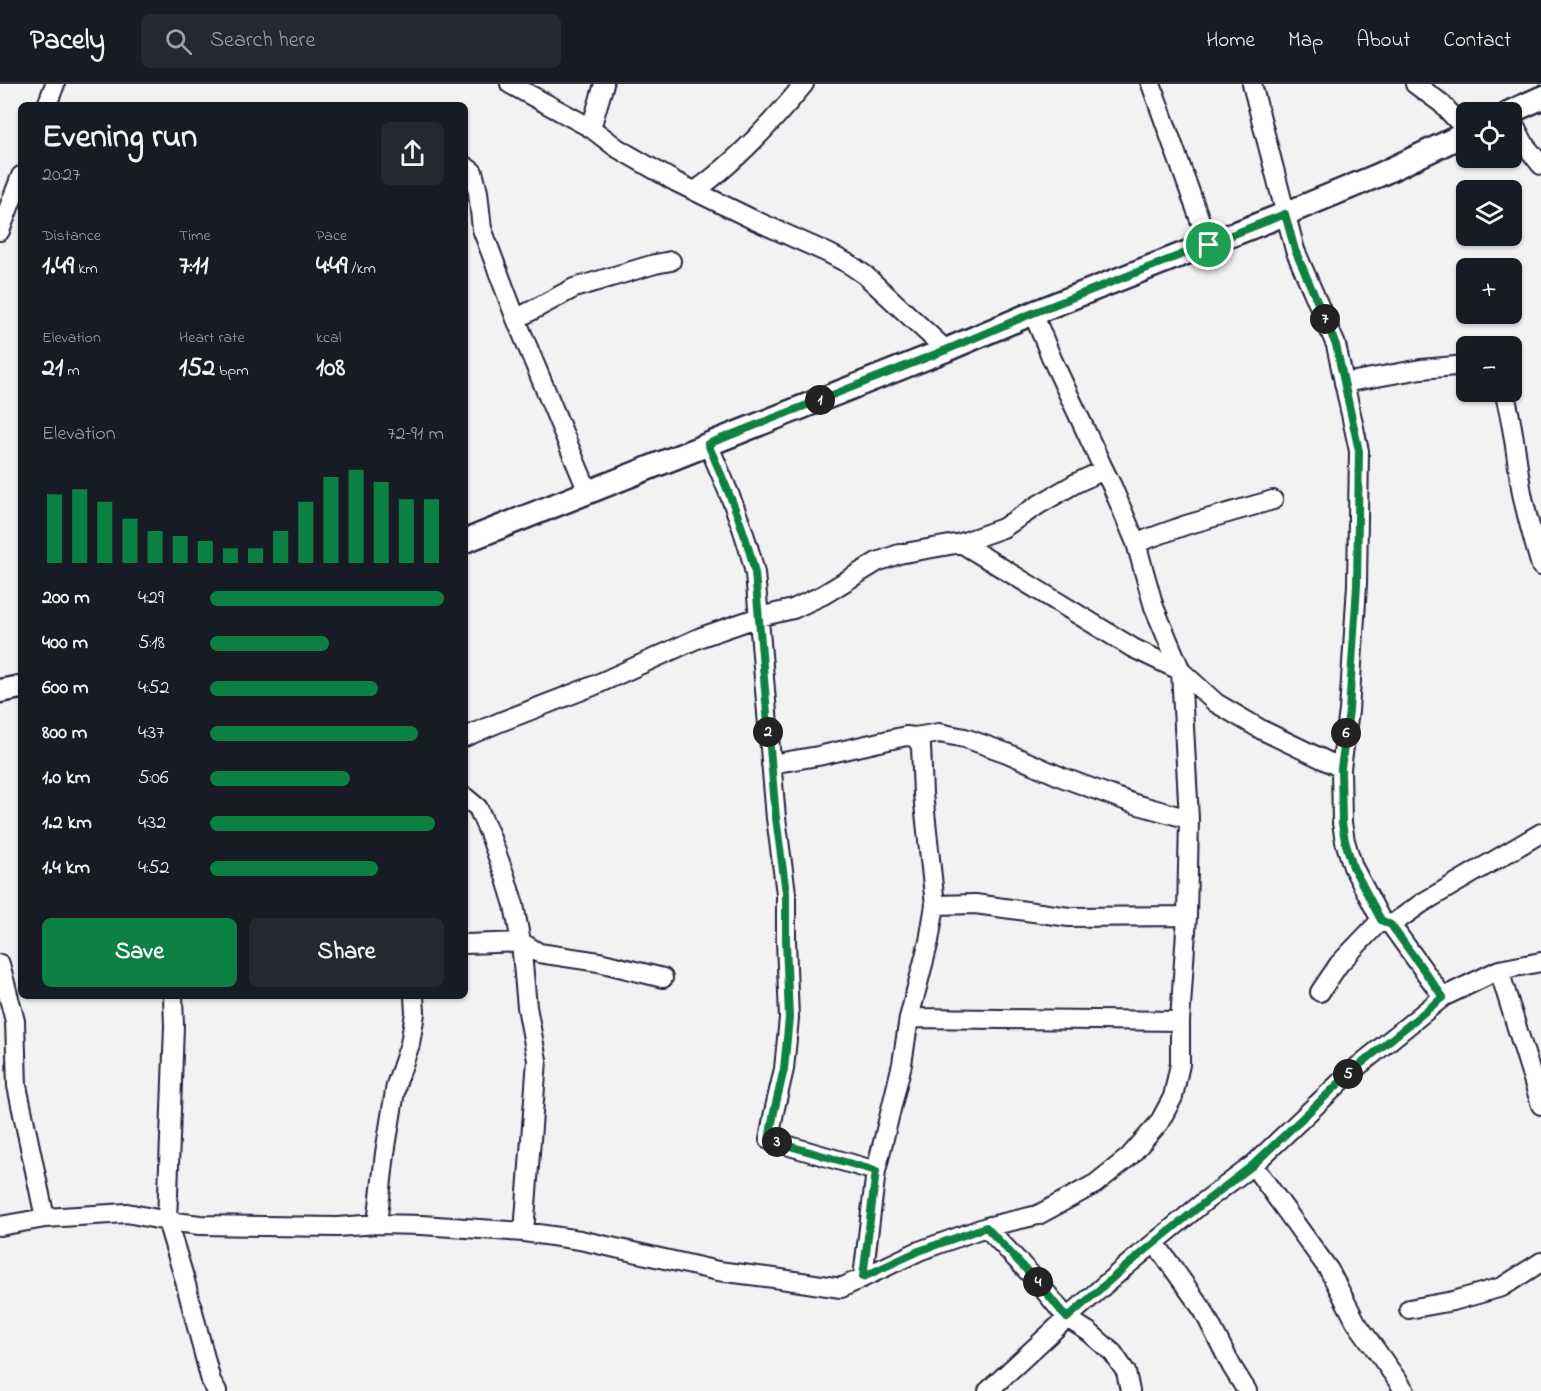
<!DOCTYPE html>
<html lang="en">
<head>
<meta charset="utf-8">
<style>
	:root { --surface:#171b24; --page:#242831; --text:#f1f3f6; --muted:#9ea1a6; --line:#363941; --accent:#0b8043 }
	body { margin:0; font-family:"Indie Flower",sans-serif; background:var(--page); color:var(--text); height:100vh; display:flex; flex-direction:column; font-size:22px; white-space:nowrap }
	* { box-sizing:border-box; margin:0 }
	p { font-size:20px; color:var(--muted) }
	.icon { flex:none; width:33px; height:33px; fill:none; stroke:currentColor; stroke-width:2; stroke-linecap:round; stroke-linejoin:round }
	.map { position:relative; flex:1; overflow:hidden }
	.side { position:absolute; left:18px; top:18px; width:450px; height:897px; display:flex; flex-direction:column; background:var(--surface); border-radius:9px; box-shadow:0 2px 4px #0004 }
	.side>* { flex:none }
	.fabs { position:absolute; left:1456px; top:18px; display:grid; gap:12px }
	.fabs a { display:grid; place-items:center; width:66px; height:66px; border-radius:9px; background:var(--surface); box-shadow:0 2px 4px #0004; font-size:30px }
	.pin { position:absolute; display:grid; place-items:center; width:51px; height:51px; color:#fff; margin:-26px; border:3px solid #fff; border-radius:50%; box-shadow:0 2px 6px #0007 }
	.km { position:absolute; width:30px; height:30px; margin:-15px; border-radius:50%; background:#222; color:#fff; font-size:16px; line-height:30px; text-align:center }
	.round { display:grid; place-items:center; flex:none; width:63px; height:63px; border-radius:9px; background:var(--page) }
	.summary { display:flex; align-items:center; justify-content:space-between; height:102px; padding:0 24px }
	h1 { font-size:33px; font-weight:700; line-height:45px }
	.metrics { display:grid; grid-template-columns:repeat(3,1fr); gap:9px; height:102px; padding:6px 24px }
	.metrics div { display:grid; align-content:center }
	.metrics b { font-size:26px; font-weight:700 }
	.metrics small { font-size:16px; font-weight:400 }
	.metrics p { font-size:16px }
	.chart { height:168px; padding:12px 24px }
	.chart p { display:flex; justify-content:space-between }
	.chart svg { width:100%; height:108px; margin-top:6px; stroke:var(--accent); stroke-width:6 }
	.action { display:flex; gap:12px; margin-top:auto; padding:12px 24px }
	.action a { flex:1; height:69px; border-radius:9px; background:var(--accent); color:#fff; font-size:24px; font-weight:700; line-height:69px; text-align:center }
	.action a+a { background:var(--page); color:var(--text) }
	ul { padding:0 24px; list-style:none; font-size:20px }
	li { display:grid; grid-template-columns:96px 72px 1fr; align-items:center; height:45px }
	li i { height:15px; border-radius:8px; background:var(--accent) }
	header { display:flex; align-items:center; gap:36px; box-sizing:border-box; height:84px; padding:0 30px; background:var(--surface); border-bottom:2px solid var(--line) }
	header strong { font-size:28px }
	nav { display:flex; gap:33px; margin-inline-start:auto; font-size:21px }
	.search { width:420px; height:54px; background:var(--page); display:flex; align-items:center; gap:15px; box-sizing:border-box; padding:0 21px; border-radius:9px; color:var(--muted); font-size:22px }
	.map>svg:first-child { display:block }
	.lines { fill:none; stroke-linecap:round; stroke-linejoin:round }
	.minor-casing { stroke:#22223b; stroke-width:22 }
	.major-casing { stroke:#22223b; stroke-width:27 }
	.minor { stroke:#fff; stroke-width:18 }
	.major { stroke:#fff; stroke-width:22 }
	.route-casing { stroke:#fff; stroke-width:12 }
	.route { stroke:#0b8043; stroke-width:8 }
</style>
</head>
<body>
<header>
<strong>Pacely</strong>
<div class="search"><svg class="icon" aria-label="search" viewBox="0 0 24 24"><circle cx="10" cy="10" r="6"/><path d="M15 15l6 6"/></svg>Search here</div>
<nav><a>Home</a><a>Map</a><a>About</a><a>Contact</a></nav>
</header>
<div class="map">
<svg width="1541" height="1307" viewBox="0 0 1541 1307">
	<rect width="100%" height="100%" fill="#f2f2f3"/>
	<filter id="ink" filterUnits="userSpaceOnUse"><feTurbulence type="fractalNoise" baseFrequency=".0167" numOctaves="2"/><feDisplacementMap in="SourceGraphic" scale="12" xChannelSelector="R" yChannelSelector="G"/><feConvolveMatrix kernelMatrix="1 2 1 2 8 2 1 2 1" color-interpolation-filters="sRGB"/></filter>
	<g filter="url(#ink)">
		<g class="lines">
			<defs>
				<path id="minor" d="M510,0l81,44 26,20 59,34 76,37 76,34 21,11 16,11 81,75
					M1151,0l58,161
					M1252,0l43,166 41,95 23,106 -2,134 -8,126 -8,57 1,55 3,18 8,26 28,53 10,5 52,72
					M1415,0l26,19 26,28
					M47,21l8,-21
					M1512,36l13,25 16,20
					M591,44l13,-44
					M465,82l8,6 5,20 4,37 34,90 72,173
					M695,107c41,-29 77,-68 109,-107
					M0,147l21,-55
					M516,235l58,-31 81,-24 16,-3
					M1344,299l77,-14 46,-4
					M1504,308c10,33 12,67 18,101 5,25 12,49 19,73
					M708,360c18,42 37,84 47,129l21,245 10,75v48l3,77 -5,51 -10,43 -5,28 107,31 -13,106
					M961,459l42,-15 35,-23 38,-22 28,-13
					M1136,459l50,-18 87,-25
					M465,653l35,-15 93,-36 108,-49 58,-20 34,-8 30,-14 54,-33 22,-8 62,-11 172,105 48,23 35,32 46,27 79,38
					M915,653l24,-4 26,5 42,15 57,25 71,26 54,15
					M771,680l47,-8 88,-20 9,1 6,9 2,48 12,111 -6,36 -20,77 -7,46 -26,107
					M465,713l13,11 11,25 16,43 9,29 7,37 6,65 10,53 -13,172
					M935,821l40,-1 94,13 118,-1
					M1391,841l31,-22 119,-70
					M465,860l56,-2 18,11 60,9 64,16
					M0,880l15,57 2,65 28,132
					M1499,886l42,135
					M1320,908l19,-28 42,-44
					M173,912l1,30 -7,195 17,56 27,104 6,10
					M909,934l271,3
					M1253,1081l76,105 27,52 49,69
					M377,1140l8,-71 11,-68 14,-41 5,-31 -1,-17
					M0,1142l45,-8 82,-5 40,8 33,4 137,2 40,-3 45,1 102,7 56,8 138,31 56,7 67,10 78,-37 67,-24 52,-12 57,-31 34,-27 30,-34 14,-26 7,-33v-43l7,-105 2,-97 -8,-148 -27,-64 -18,-64 -24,-57 -8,-16 -52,-111 -19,-46
					M986,1143l49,52 32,39 22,14 24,21 13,19 4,19
					M1155,1159l48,67 29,57 15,24
					M1409,1225l44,-8 49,-14 39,-25
					M988,1307l79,-73 58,-51 80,-66 48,-36 98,-93 92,-75 56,-27 42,-8"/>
				<path id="major" d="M1510,28l31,-14
					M465,457l481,-191 87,-37 252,-99 94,-39 88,-42
					M0,607l21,-4"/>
			</defs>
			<!-- minor casing -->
			<use href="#minor" class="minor-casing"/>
			<!-- major casing -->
			<use href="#major" class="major-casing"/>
			<!-- minor -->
			<use href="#minor" class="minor"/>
			<!-- major -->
			<use href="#major" class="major"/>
		</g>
	</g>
	<g class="lines" filter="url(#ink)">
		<defs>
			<path id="route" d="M1285,130l10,36 41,95 23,106 -2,134 -8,126 -8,57 1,55 3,18 8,26 28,53 10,5 52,72 -92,75 -98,93 -48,37 -80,65 -58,51 -32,-39 -49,-52 -67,24 -56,26 13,-106 -107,-31 5,-28 10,-43 5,-51 -3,-77v-48l-10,-75 -21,-245c-10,-45 -29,-87 -47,-129l238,-94 87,-37z"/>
		</defs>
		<!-- route casing -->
		<use href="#route" class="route-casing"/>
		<!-- route -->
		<use href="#route" class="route"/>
	</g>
</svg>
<div class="fabs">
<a><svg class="icon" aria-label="locate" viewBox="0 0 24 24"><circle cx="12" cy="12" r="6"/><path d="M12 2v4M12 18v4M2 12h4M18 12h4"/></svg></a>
<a><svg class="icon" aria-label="layers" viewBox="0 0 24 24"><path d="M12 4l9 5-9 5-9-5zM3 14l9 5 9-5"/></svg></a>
<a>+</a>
<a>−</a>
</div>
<div class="pin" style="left:1209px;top:161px;background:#1e9e55"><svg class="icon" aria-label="arrive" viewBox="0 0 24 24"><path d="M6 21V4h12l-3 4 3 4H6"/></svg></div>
<b class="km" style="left:820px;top:316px">1</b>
<b class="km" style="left:768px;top:648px">2</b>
<b class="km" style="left:777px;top:1058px">3</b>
<b class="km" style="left:1038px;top:1198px">4</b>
<b class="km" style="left:1348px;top:990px">5</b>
<b class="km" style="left:1346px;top:649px">6</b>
<b class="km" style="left:1325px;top:235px">7</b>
<section class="side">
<div class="summary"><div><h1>Evening run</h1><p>20:27</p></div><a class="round"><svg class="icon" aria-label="share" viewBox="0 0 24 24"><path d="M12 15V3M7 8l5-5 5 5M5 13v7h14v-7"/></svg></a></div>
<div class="metrics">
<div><p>Distance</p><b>1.49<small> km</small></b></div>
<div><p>Time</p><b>7:11</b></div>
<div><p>Pace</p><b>4:49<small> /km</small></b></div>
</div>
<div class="metrics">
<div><p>Elevation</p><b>21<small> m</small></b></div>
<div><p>Heart rate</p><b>152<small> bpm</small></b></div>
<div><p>kcal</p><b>108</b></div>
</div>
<div class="chart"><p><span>Elevation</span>72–91 m</p>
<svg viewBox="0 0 160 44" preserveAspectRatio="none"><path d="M5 44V16M15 44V14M25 44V19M35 44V26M45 44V31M55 44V33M65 44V35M75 44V38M85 44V38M95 44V31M105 44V19M115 44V9M125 44V6M135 44V11M145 44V18M155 44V18"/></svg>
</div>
<ul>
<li><b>200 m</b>4:29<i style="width:100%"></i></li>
<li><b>400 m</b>5:18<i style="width:51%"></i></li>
<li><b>600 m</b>4:52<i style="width:72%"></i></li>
<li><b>800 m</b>4:37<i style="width:89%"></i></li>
<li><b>1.0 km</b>5:06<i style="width:60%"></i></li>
<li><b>1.2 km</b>4:32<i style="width:96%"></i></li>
<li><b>1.4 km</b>4:52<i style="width:72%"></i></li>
</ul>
<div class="action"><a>Save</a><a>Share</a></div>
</section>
</div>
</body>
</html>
